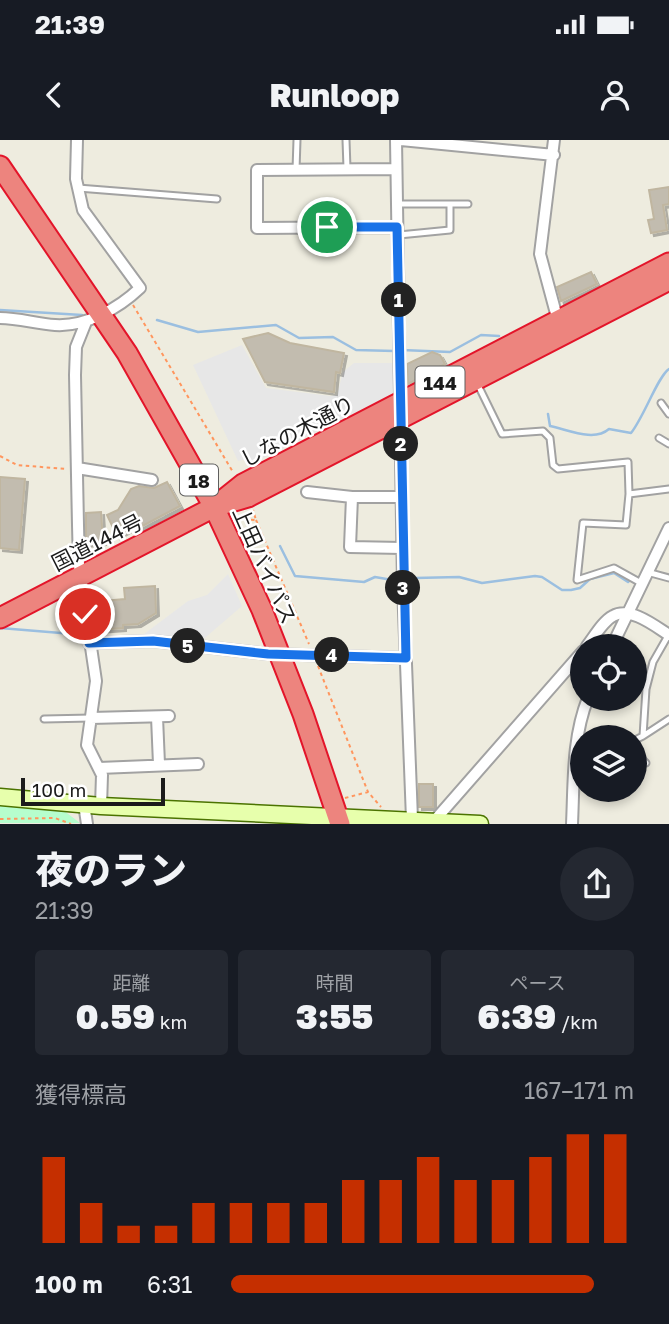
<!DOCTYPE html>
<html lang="ja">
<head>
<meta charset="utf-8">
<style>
	:root { --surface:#171b24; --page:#242831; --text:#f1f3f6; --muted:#9ea1a6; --accent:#c52f00 }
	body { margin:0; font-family:"Golos Text","Noto Sans JP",sans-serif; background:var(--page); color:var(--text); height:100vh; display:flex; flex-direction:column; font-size:26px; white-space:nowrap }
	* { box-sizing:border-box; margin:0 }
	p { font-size:23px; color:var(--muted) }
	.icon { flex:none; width:38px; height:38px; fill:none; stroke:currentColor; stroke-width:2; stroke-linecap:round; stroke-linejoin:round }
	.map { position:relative; height:684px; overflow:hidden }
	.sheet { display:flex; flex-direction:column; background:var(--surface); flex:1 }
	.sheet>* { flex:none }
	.controls { position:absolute; left:570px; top:494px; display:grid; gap:14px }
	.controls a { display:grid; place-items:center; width:77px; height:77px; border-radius:50%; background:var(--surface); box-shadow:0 4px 10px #0003; font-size:35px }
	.scale { position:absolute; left:21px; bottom:18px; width:144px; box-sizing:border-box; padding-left:7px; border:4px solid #1b1b1b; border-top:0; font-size:19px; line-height:24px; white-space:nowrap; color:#1b1b1b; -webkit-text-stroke:5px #fff; paint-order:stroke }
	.pin { position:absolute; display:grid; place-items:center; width:60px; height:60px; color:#fff; margin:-30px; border:4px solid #fff; border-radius:50%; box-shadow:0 2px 7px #0007 }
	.km { position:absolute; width:35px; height:35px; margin:-18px; border-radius:50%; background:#222; color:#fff; font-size:19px; line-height:35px; text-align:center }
	.round { display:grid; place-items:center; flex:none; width:74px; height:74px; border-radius:37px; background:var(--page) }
	.summary { display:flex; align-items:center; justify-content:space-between; height:119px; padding:0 35px }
	h1 { font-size:38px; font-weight:800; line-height:52px }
	.metrics { display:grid; grid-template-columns:repeat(3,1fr); gap:10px; height:119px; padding:7px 35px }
	.metrics div { display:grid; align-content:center; border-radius:7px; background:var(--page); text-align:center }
	.metrics b { font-size:35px; font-weight:800 }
	.metrics small { font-size:19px; font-weight:400 }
	.metrics p { font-size:19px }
	.chart { height:196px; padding:14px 35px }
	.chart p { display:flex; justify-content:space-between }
	.chart svg { width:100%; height:126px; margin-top:7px; stroke:var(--accent); stroke-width:6 }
	ul { padding:0 35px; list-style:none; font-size:23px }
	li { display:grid; grid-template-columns:112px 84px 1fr; align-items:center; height:52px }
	li i { height:18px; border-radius:9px; background:var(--accent) }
	.status { display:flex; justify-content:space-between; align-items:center; height:49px; padding:0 35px; background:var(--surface); direction:ltr }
	.status svg { height:19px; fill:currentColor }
	header { display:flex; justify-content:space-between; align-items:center; height:91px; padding:0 35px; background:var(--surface); font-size:32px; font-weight:800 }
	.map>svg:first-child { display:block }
	.park { fill:#b6fecd }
	.parking { fill:#e7e7e7 }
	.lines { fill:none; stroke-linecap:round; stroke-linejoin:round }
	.stream { stroke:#9bbfe0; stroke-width:2.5 }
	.building { fill:#c2bcaf; stroke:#c0b6a0; stroke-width:2; filter:url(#shadow) }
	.lane-casing { stroke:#a2a2a2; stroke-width:9 }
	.street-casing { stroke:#a2a2a2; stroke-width:14 }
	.secondary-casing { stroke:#4b7300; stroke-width:19 }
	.highway-casing { stroke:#e3152a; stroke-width:23 }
	.path { stroke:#ff965e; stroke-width:2; stroke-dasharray:3.5 3.5; stroke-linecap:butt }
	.lane { stroke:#fff; stroke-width:5 }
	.street { stroke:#fff; stroke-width:10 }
	.secondary { stroke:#e7ffac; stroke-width:16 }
	.highway { stroke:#ed847e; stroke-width:19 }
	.route-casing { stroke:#fff; stroke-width:14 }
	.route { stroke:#1a73e8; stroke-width:9 }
	.labels { text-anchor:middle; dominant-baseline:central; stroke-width:5; stroke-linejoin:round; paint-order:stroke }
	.shield { fill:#fff; stroke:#5f5f5f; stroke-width:2 }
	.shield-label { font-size:19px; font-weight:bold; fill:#1b1b1b }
	.street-label { font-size:21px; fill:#1b1b1b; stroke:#fff }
</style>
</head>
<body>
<div class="status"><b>21:39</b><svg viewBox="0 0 49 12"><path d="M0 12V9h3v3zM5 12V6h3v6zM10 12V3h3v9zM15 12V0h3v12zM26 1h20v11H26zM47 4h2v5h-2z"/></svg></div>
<header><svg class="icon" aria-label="back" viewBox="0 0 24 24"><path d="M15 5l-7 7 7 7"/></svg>Runloop<svg class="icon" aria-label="person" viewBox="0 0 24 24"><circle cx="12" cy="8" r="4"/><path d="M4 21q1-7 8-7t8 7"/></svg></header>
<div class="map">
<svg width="669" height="684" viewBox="0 0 669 684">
	<defs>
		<filter id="shadow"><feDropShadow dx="3" dy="3" stdDeviation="0" flood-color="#0004"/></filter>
	</defs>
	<rect width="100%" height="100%" fill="#eeecdf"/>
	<!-- park -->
	<path class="park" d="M0,663l59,4 21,16h-80z"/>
	<!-- parking -->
	<path class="parking" d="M242,205l24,43 64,8 7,-1 6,-23 11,-9h38l3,30 -144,71 -4,-5 -9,2 -45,-96z
		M228,434l14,32 -43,37 -55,-9 44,-33 19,-6z"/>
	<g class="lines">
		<!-- stream -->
		<path class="stream" d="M0,170l82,5
			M157,180l41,12 78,-7 23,13 34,-1 23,13 38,1
			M402,210l48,2 31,-17 18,1
			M548,274l2,12c19,4 44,16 59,3l22,4c13,-16 27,-57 38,-64
			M280,406l15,30 69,6 11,-5 23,4
			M408,441l7,-3 44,-1 23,6 53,-7 7,1 20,13h9l9,-2 10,-9 24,-6 14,9 3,-3
			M0,488l85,7"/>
	</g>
	<!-- building -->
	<path class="building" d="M669,47v17l-6,1 4,25 -16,3 -3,-13 6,-1 -5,-29z
		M591,132l6,12 -36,17 -4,-14z
		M268,193l22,10 54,10 -4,20 -4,-1 -2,20 -69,-10 -22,-43z
		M432,212l8,3 5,9 -37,20 -1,-20z
		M0,337l25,2 -6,71 -19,-2z
		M167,342l13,24 -47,25 -2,-3 -14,8 -10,-21 11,-5 13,-21 8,-3 15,2z
		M101,372l2,30 -17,2v-31z
		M155,446l1,27 -18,11 -15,1v3l-27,2 -4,-28 33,-3 -1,-11z
		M419,644h14v23h-14z"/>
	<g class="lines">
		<defs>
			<path id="lane" d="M346,0l1,28
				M296,30l1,-30
				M78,48l139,11
				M397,64h71
				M399,95l51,-5v-26
				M477,243l25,51 41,-3 7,7 3,27 5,4 70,-7 1,32 -3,31 -43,-2 -6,57 37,-12 27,15
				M661,263l8,11
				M659,298l10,6
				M629,354l40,-5
				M647,432l22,6
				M44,579l47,-1
				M643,596l26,-17
				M635,600l8,-4 3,-47 7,-27 16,-28
				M635,612l11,11"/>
			<path id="street" d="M396,0l7,446 9,233
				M401,0l153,15
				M554,0l-14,114 18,67
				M396,29l-139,1v58l140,-1
				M0,178c19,0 37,6 55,7 31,2 64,-17 85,-37l-57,-78 -7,-31 1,-39
				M86,182l-10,25 -1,28 3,150 1,41 17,115 -9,64 15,30 -1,31
				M77,328l75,12
				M307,352l45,5h50
				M352,357l-2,50 52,1
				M89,503l64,-2 115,13 138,4
				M587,506c7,-9 16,-25 26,-30 17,-10 42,10 56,19
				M612,506l57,-118
				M157,577l2,47
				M91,578l78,-2
				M99,628l99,-4
				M84,664l3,20
				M435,680l148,-169
				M572,684c2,-42 0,-86 16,-126"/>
			<path id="secondary" d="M0,657l101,9 379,18"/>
			<path id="highway" d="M0,26l127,187 87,154 48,103 41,104 37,110
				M223,360l20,-16 426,-221
				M0,478l214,-111 34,-10 421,-217"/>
		</defs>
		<!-- lane casing -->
		<use href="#lane" class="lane-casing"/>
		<!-- street casing -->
		<use href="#street" class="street-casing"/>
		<!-- secondary casing -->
		<use href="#secondary" class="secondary-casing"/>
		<!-- highway casing -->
		<use href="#highway" class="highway-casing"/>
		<!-- path -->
		<path class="path" d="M133,165l100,167
			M0,316l17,9 49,4
			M237,379l19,1 -3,-10
			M256,380l53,124
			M318,526l50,126
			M345,658l23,-6 13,15
			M0,679l55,-1 16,6"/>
		<!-- lane -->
		<use href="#lane" class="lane"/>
		<!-- street -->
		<use href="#street" class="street"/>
		<!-- secondary -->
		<use href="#secondary" class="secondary"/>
		<!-- highway -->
		<use href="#highway" class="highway"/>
	</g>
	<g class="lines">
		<defs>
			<path id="route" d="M85,474l4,29 64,-2 115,13 138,4 -9,-431h-70"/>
		</defs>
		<!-- route casing -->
		<use href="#route" class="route-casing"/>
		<!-- route -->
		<use href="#route" class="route"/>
	</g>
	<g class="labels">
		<!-- shield labels -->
		<g class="shield">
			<rect x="415.5" y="226.5" width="49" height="31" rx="5"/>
			<rect x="180" y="324.5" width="38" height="31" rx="5"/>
		</g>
		<g class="shield-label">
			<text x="440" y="242">144</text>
			<text x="199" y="340">18</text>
		</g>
		<!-- street labels -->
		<g class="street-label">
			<text transform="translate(297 291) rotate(-28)">しなの木通り</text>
			<text transform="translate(97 402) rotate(-27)">国道144号</text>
			<text transform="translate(265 425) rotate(66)">上田バイパス</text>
		</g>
	</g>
</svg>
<div class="controls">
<a><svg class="icon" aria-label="locate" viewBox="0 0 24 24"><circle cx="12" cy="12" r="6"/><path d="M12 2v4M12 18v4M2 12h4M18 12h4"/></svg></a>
<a><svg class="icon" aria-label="layers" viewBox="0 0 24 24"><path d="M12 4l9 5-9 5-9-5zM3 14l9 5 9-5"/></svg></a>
</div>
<div class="scale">100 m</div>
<div class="pin" style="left:327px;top:87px;background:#1e9e55"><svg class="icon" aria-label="arrive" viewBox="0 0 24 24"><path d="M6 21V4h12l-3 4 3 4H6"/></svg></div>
<div class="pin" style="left:85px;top:474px;background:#d93025"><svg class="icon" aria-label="check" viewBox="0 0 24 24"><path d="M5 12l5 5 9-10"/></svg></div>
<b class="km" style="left:399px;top:160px">1</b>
<b class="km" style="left:401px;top:304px">2</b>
<b class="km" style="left:403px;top:448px">3</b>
<b class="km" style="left:332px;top:515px">4</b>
<b class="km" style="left:188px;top:506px">5</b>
</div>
<section class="sheet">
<div class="summary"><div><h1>夜のラン</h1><p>21:39</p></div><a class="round"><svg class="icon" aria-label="share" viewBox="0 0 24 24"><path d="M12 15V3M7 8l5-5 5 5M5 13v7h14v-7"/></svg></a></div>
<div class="metrics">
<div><p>距離</p><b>0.59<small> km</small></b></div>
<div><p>時間</p><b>3:55</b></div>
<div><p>ペース</p><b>6:39<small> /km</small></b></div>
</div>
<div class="chart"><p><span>獲得標高</span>167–171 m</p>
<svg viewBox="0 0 160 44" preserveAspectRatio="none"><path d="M5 44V14M15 44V30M25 44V38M35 44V38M45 44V30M55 44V30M65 44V30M75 44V30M85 44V22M95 44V22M105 44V14M115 44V22M125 44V22M135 44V14M145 44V6M155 44V6"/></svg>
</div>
<ul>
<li><b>100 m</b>6:31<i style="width:90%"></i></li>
</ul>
</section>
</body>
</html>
